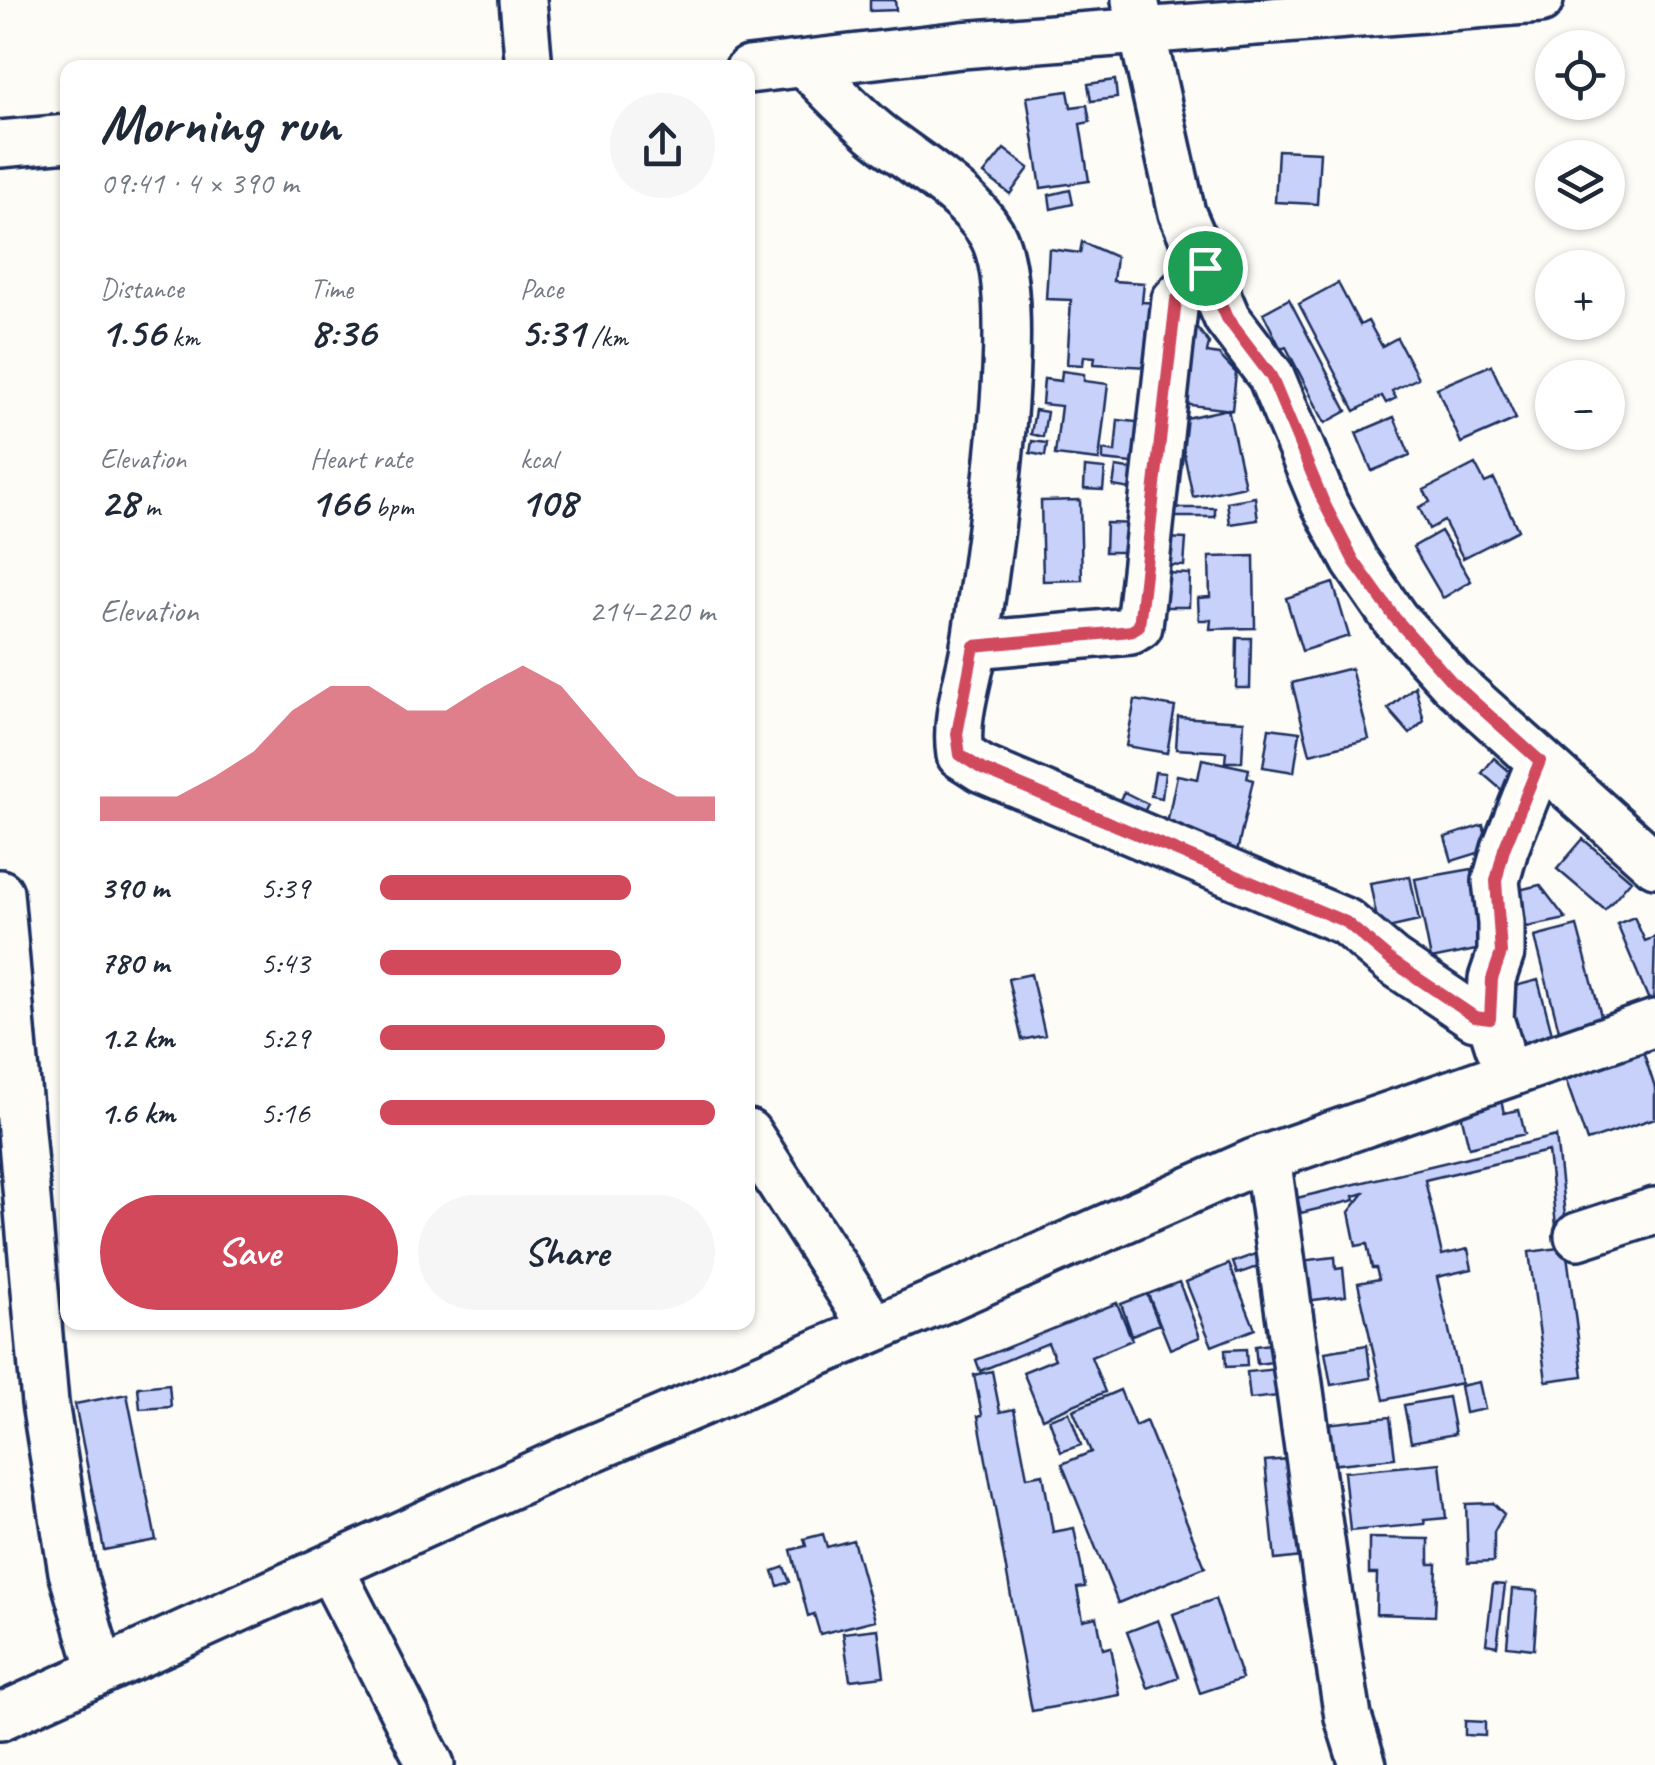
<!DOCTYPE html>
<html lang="en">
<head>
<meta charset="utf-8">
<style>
	:root { --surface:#fff; --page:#f6f6f7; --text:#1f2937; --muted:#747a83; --accent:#d1495b }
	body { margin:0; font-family:Caveat,sans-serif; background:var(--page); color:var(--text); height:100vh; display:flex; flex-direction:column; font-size:38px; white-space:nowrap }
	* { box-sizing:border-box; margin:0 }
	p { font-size:32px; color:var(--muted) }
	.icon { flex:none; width:55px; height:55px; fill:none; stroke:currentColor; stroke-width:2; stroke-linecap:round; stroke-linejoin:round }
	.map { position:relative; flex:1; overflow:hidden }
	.details { position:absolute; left:60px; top:60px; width:695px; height:1270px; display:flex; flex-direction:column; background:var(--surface); border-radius:20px; box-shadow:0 2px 8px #0004 }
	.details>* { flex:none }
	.controls { position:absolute; left:1535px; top:30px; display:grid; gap:20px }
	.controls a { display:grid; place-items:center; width:90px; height:90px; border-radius:50%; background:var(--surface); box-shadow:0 2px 8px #0004; font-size:50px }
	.pin { position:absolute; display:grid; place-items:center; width:85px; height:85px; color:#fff; margin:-42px; border:5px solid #fff; border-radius:50%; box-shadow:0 2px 10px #0007 }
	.round { display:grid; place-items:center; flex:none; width:105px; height:105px; border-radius:52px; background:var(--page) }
	.overview { display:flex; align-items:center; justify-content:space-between; height:170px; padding:0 40px }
	h1 { font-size:55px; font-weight:700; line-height:75px }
	.figures { display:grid; grid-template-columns:repeat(3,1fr); gap:15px; height:170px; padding:10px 40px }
	.figures div { display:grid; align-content:center }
	.figures b { font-size:42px; font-weight:700 }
	.figures small { font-size:28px; font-weight:400 }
	.figures p { font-size:28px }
	.chart { height:280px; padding:20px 40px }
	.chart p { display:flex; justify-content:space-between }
	.chart svg { width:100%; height:180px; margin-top:10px; fill:var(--accent); opacity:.7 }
	.button { display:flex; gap:20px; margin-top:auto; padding:20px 40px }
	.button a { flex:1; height:115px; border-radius:60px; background:var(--accent); color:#fff; font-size:40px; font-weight:700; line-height:115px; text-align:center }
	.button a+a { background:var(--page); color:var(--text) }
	ul { padding:0 40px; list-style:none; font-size:32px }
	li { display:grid; grid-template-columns:160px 120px 1fr; align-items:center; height:75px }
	li i { height:25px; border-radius:12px; background:var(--accent) }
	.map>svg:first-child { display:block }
	.building { fill:#c8d1f9; stroke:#1b2f5e; stroke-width:2.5 }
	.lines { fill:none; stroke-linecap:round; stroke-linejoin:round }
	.minor-casing { stroke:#1b2f5e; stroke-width:52 }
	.minor { stroke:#fdfcf7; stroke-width:45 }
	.route-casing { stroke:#fff; stroke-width:20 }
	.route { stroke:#d1495b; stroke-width:12 }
</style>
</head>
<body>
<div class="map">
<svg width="1655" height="1765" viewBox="0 0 1655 1765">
	<rect width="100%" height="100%" fill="#fdfcf7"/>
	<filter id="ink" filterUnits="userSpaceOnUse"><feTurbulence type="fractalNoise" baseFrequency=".01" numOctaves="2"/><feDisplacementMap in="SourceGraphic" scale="20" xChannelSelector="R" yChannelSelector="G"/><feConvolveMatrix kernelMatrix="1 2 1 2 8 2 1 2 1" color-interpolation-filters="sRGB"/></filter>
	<g filter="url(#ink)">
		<!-- building -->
		<path class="building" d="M870,0h25l1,10 -26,1z
			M1115,80l2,18 -26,3 -3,-17z
			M1068,91l3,16 16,-2 3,17 -10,2 9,57 -48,7 -14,-91z
			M1004,149l25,19 -19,26 -26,-20z
			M1278,150l42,2 -3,52 -42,-2z
			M1070,190l3,14 -22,5 -2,-14z
			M1082,242l34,15 -3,24 31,2 -2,19 17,1 -11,64 -54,-3 1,-7 -11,-1 -1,9 -16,-1 4,-64 -25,-1 3,-50 31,4z
			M1338,283l22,42 8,-4 14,25 15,-8 21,40 -26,13 4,7 -10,5 -4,-7 -27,15 -56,-107z
			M1289,299l58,112 -22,12 -39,-76 -5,2 -18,-36z
			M1183,327l15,2 11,14 -2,10 12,2 17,18 -4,37 -58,-7z
			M1491,365l25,54 -55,24 -24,-55z
			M1062,371l22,3v7l24,3 -9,76 -44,-5 6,-49 -19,-2 2,-25 17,2z
			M1228,409l17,77 -52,11 -16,-77z
			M1035,410l12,2 -4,25 -12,-3z
			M1394,417l16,38 -38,16 -16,-38z
			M1118,420l28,3 -4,41 -39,-4v-10l12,2z
			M1032,441l15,2 -2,13 -15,-3z
			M1475,464l10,19 9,-4 24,51 -55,28 -19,-37 -15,8 -10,-22 11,-5 -6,-12z
			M1085,467l20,2 -2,21 -19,-1z
			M1116,467l25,4 -4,19 -24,-4z
			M1255,497l3,23 -28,4 -3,-22z
			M1080,500l2,80 -39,1 -2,-80z
			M1171,508h44v9h-43z
			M1106,523l37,1 -1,28h-37z
			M1441,531l30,50 -28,17 -30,-51z
			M1165,538l21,1 -2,27 -20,-1z
			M1254,556l1,72 -45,1 1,-9h-12l-1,-22 12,-1 -1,-40z
			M1166,573l24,1 -1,33h-24z
			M1333,583l16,53 -47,15 -16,-53z
			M1237,638h14l-1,50h-14z
			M1351,668l18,71 -59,15 -18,-71z
			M1415,686l9,35 -14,13 -22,-25z
			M1135,700l40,7 -8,46 -41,-7z
			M1178,717l66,4 -2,41h-17l1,-10 -50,-3z
			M1269,728l31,4 -6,40 -31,-5z
			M1494,758l22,19 -12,15 -22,-19z
			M1202,759l47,10 -2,9 6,2 -17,77 -70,-28 11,-54 21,4z
			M1155,772l10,1 -3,25 -11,-2z
			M1124,792l24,12 -9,17 -24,-12z
			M1483,825l8,24 -39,12 -7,-24z
			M1583,839l48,41 -26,30 -48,-41z
			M1472,869l14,79 -55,11 -16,-80z
			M1410,876l9,45 -40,9 -9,-47z
			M1540,885l26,34 -48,10 -8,-37z
			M1634,917l11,24 10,-4 -2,73 -36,-86z
			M1577,926l27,101 -43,11 -26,-101z
			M1031,974l14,61 -23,5 -14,-61z
			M1538,980l15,57 -34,9 -15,-57z
			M1642,1048l13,40v30l-68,23 -23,-66z
			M1500,1096l4,17 15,-3 6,24 -56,13 -10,-42z
			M1556,1136l10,89 -10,1 -8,-75 -123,29 17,75 26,-6 4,20 -35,8 24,106 -77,17 -26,-117 21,-4 -3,-11h-4l-5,-24 -11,2 -7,-34 15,-19 -10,3 1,4 -54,13 -4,-15z
			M1566,1247l17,129 -37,5 -17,-129z
			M1270,1249l-7,16 -26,9 -4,-12z
			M1335,1257l1,12 7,-1 3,28 -41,5 -5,-40z
			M1229,1264l26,65 -43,17 -26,-64z
			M1179,1282l21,55 -30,12 -22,-55z
			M1147,1294l12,30 -27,11 -11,-31z
			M1117,1303l15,37 -41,17 14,35 -63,26 -19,-46 32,-13 -7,-16 -68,28 -4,-11z
			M1278,1343l3,18 -24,3 -2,-18z
			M1367,1345l4,33 -40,7 -6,-33z
			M1246,1349l1,17 -21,1 -1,-17z
			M1287,1368l2,27 -39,4 -3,-27z
			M992,1371l8,41 14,-3 13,68 16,-3 10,58 21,-4 11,59 -8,1 6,32 14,-3 6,32 8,-2 9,48 -88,16 -54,-295 4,-1 -8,-40z
			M1479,1382l6,27 -20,4 -5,-27z
			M169,1384l2,23 -31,2 -2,-22z
			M1120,1390l15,36 11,-5 59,146 -87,36 -56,-139 29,-12 -18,-42z
			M127,1394l29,146 -52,10 -29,-146z
			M1448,1397l7,37 -44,8 -7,-37z
			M1069,1412l12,33 -20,7 -12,-33z
			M1390,1417l5,41 -66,7 -4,-41z
			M1301,1458l10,98 -36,4 -10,-99z
			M1440,1463l6,55 -22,2 1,4 -75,7 -6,-59z
			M1493,1503l11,11 -10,18v30l-26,1 -2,-59z
			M823,1534l4,13 26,-7 22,80 -55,14 -6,-20 -6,2 -17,-66 15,-4 -2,-7z
			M1369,1538l60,1v25h8l-2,52 -59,-2 1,-40h-8z
			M784,1567l6,15 -12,4 -5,-15z
			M1493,1584l12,1 -8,61 -11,-2z
			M1512,1589l26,2 -4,58 -27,-3z
			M1215,1599l27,80 -42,14 -27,-79z
			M1158,1620l21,57 -31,11 -21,-56z
			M878,1629l6,47 -34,4 -7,-47z
			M1465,1721l20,1v14l-20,-1z"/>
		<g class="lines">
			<defs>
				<path id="minor" d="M523,0l6,68
					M1135,0l47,213 45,105 44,58 53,127 31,58 40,58 57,63 203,182
					M805,64c23,23 46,48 71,69 37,30 90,59 115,100 38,63 -4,329 -16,409 -6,38 -21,75 -15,113l22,14 364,153 46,39 83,56 15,2
					M748,70l213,-25 579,-45
					M0,144l68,-6
					M974,645l157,-14 8,-5 36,-326 30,-32
					M0,893l45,510 27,169 29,99
					M1499,1047l-9,-28 2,-40 9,-26v-30l-5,-42 9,-32 35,-88
					M748,1133l126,196
					M1267,1157l62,440 19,120 15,48
					M1578,1236l77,-25
					M330,1568l101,197
					M0,1717l577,-262 370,-157 307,-136 401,-139"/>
			</defs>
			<!-- minor casing -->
			<use href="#minor" class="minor-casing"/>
			<!-- minor -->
			<use href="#minor" class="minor"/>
		</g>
	</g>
	<g class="lines" filter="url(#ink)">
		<defs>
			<path id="route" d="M1205,268l22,50 44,58 53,127 30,58 41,57 57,64 88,79 -36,88 -8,32 5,72 -9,26 -2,40 -15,-2 -83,-56 -46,-39 -364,-153 -22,-14 -3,-21 17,-88 157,-15 8,-5 37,-326z"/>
		</defs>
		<!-- route casing -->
		<use href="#route" class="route-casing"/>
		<!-- route -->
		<use href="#route" class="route"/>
	</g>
</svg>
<div class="controls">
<a><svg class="icon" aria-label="locate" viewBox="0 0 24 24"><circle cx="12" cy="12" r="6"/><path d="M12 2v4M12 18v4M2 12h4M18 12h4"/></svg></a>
<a><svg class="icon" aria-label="layers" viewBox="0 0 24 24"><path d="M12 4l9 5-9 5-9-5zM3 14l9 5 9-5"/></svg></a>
<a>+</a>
<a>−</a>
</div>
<div class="pin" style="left:1205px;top:268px;background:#1e9e55"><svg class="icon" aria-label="arrive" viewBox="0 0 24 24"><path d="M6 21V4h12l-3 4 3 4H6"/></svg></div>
<section class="details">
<div class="overview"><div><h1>Morning run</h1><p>09:41 · 4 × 390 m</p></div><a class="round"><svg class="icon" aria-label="share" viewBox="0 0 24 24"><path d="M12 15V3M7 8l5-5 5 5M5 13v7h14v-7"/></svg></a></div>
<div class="figures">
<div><p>Distance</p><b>1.56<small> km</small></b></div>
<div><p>Time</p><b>8:36</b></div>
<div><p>Pace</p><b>5:31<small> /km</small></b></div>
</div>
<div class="figures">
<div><p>Elevation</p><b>28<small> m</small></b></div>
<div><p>Heart rate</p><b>166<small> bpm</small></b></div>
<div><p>kcal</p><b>108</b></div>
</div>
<div class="chart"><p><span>Elevation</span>214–220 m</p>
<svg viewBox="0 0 160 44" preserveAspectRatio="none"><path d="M0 44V38L10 38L20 38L30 33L40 27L50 17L60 11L70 11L80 17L90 17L100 11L110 6L120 11L130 22L140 33L150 38L160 38V44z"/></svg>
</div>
<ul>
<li><b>390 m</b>5:39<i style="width:75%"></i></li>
<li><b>780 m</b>5:43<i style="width:72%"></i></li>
<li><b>1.2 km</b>5:29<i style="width:85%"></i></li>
<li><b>1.6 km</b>5:16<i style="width:100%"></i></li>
</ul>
<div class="button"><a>Save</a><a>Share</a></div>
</section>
</div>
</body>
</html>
